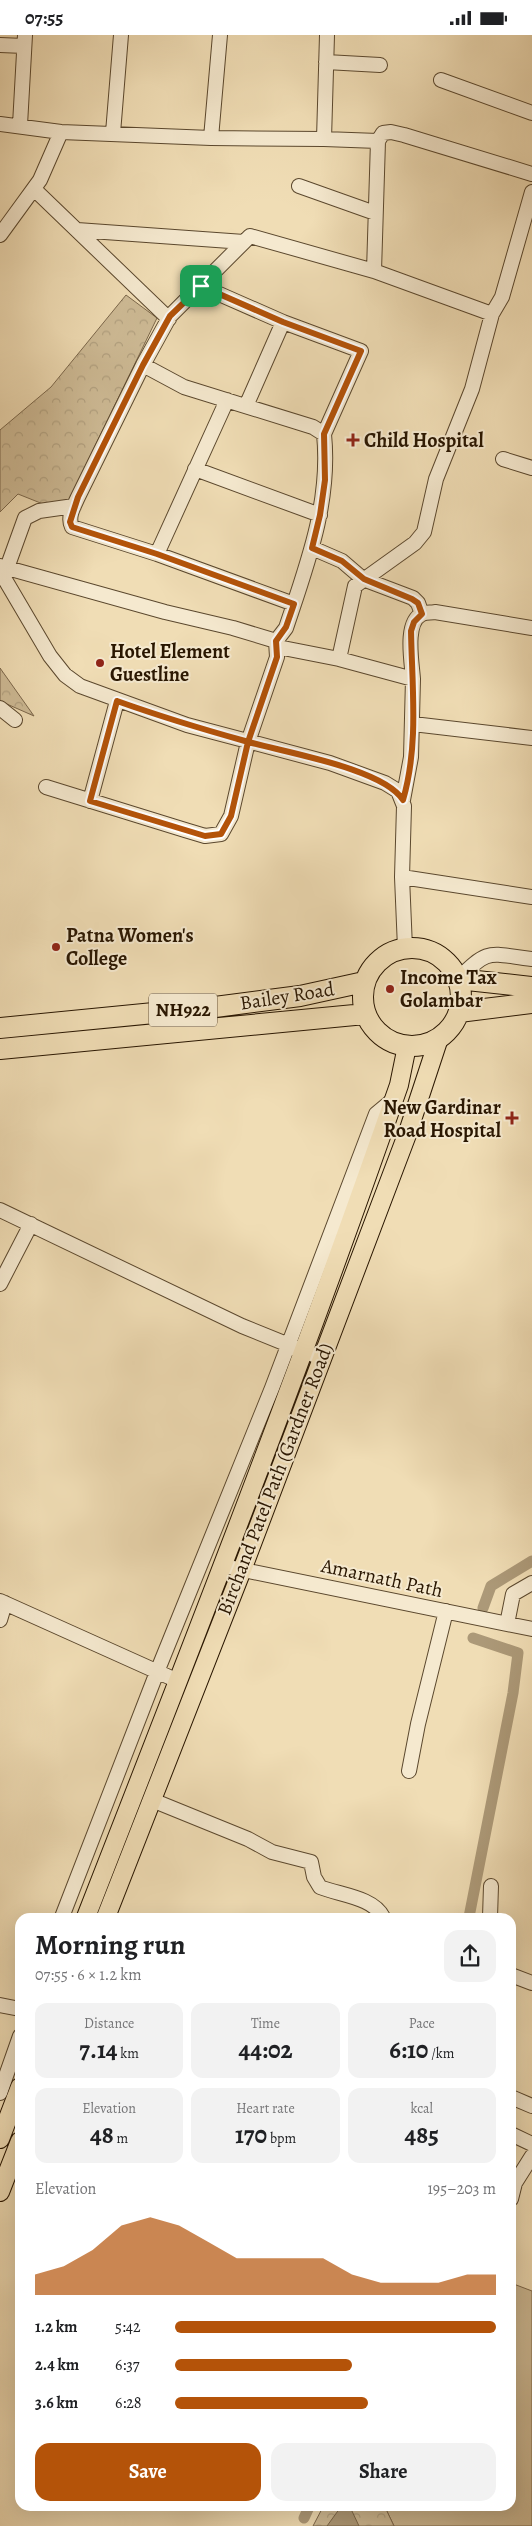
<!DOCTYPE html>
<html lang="en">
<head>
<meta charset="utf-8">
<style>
	:root { --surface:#fff; --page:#f2f2f2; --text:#202124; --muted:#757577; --accent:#b45309 }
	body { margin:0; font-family:Alegreya,serif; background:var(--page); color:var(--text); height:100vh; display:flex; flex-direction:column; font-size:19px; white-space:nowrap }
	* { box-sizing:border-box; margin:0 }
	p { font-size:16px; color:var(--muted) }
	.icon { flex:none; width:28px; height:28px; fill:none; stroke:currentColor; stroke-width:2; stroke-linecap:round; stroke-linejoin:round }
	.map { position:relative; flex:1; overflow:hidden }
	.sheet { position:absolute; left:15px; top:1878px; width:501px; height:598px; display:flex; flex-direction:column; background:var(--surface); border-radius:15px; box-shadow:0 5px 20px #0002 }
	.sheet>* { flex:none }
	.pin { position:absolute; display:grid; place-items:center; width:42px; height:42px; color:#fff; margin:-21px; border-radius:10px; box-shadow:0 2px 8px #0006 }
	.round { display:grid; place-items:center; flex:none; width:52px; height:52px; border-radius:15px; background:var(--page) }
	.overview { display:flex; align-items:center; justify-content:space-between; height:85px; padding:0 20px }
	h1 { font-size:28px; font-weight:600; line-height:38px }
	.figures { display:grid; grid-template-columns:repeat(3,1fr); gap:8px; height:85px; padding:5px 20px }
	.figures div { display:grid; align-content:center; border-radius:12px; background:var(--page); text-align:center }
	.figures b { font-size:25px; font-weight:600 }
	.figures small { font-size:14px; font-weight:400 }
	.figures p { font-size:14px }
	.chart { height:140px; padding:10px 20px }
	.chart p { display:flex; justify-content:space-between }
	.chart svg { width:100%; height:90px; margin-top:5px; fill:var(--accent); opacity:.7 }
	.primary-button { display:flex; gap:10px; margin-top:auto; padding:10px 20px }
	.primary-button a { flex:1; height:58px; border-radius:15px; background:var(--accent); color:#fff; font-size:20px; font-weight:600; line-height:58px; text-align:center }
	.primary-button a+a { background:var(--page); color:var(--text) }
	ul { padding:0 20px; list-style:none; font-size:16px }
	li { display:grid; grid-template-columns:80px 60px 1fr; align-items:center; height:38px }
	li i { height:12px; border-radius:6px; background:var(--accent) }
	.status { display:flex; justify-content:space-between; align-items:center; height:35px; padding:0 25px; background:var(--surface); direction:ltr }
	.status svg { height:14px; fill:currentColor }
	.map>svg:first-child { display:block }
	.green { fill:#cebb96; stroke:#7c684c }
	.park { fill:url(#park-crowns); stroke:#7c684c }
	.water { fill:#ac9978; stroke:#786548 }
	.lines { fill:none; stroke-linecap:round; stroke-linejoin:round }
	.canal { stroke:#ac9978; stroke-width:11 }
	.minor-casing { stroke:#5b482e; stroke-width:16 }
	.major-casing { stroke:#291601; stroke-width:20 }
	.highway-casing { stroke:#291601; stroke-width:22 }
	.minor { stroke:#f5e9cf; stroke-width:14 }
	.major { stroke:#f0ddb5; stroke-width:18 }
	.highway { stroke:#f0ddb5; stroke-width:20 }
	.route-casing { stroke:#fff; stroke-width:10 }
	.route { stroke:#b45309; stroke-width:6 }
	.poi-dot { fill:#8f2418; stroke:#f5e9cf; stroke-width:2 }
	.labels { text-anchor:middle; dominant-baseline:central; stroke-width:4; stroke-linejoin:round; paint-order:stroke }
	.shield { fill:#f5e9cf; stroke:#66553f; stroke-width:1 }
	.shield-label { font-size:19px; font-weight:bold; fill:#291601 }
	.poi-label { font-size:20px; font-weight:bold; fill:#291601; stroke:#f5e9cf; text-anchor:start }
	.street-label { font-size:20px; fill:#291601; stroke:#f5e9cf }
</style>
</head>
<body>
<div class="status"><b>07:55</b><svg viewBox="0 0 49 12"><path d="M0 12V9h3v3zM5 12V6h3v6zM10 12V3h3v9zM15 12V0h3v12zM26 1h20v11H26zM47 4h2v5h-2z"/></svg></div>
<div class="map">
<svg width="532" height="2491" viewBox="0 0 532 2491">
	<defs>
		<pattern id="park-crowns" width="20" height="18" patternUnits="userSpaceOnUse" patternTransform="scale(1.25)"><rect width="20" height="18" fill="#cebb96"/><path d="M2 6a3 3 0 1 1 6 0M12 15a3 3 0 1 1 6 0" fill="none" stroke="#b1a080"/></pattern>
	</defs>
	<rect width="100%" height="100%" fill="#f0ddb5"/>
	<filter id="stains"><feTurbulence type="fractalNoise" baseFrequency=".004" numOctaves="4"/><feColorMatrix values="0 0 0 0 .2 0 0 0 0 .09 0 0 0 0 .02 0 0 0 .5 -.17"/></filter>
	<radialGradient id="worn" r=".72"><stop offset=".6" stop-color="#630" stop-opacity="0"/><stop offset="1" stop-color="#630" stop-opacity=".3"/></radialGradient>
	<!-- green -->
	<path class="green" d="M511,2248l21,8v235h-138l-10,-21h127z"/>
	<!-- park -->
	<path class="park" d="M126,260l31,23 -94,194 -45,-18 -18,18v-82l51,-43z
		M0,633l34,48 -34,-15z
		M324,2470h60l10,21h-81z"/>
	<!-- water -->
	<path class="water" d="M346,2470l5,4 8,17h-32l13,-18z"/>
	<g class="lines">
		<!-- canal -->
		<path class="canal" d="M483,1573l8,-22 41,-25
			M469,1882l44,-224 5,-40 -45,-15
			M304,2483l6,-13"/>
		<defs>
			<path id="minor" d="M0,10l24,1
				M326,27l54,3
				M441,45l91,33
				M0,89l61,8 150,6 113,1 3,-104
				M20,90l5,-90
				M113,98l8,-98
				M211,103l9,-103
				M324,104l54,2
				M299,151l76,27
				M34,154l135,130
				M77,195l167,12
				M0,200l40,-55 21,-48
				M374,236l118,43 10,-17 30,-105
				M201,251l82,36 78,29 -37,83
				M143,330l41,22 129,40 11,7c7,68 -17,131 -38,194l-10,13
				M246,371l37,-84
				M503,424l29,9
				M195,434l125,46
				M312,513l30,13 21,18 50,19 5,5 4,11
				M157,519l70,-154
				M0,531l165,46 68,16 43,13 1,16 -29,85 -17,74 -10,18 -16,2 -20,-6 -139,-43
				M7,533l18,-50 14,-7 35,-5
				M0,536l50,85 15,19 15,11 107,39 143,38 55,20 13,8 6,15 -2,71 3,71
				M294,569l-137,-50 -85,-27c-5,-10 2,-21 6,-30l65,-132 27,-49 80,-80 124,35 4,-130 5,-8 8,-1 13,3 128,39
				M278,612l61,12 74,20c-1,-16 -9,-57 9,-65 4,-2 9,-1 13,-2l97,16
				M339,624l16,-73 60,-43 9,-11 12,-53 36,-90 20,-75
				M0,673l15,12
				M413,689l119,14
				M403,765l8,-43 2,-78
				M90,766l27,-100
				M402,842l130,20
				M458,944c32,-32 31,-25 74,-20
				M0,1175l242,116 79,32
				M0,1249l31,-60
				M224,1531l308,63
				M0,1566l178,80
				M0,1585l5,-17
				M507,1589l6,-30 19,-11
				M409,1736l9,-47 28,-113
				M152,1765l96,39 24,13 39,10 3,15 6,10c19,8 53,10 63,30
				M62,1882l95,-245 115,-284 104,-274 18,-15
				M490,1882l1,-31
				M511,1940l21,8
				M0,1970l20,4
				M0,2058l20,-57
				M511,2062l21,9
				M511,2099l21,10
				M511,2164l4,-16 17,-27"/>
			<path id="major" d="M86,1882c108,-276 216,-552 313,-832l8,-39
				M106,1882l136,-347 166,-438 31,-94
				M0,2104l20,-52
				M0,2157l20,-51"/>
			<path id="highway" d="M363 962a49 49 0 1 1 98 0a49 49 0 1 1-98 0Z
				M458,944l74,8
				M459,977l73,-9
				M0,993l215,-21 85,-11 64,-14
				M0,1014l365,-35"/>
		</defs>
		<!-- minor casing -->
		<use href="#minor" class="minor-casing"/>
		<!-- major casing -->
		<use href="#major" class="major-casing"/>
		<!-- highway casing -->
		<use href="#highway" class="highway-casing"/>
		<!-- minor -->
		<use href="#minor" class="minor"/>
		<!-- major -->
		<use href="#major" class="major"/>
		<!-- highway -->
		<use href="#highway" class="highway"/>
	</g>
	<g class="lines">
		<defs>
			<path id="route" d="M201,251l-31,30 -27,49 -65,132 -8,25 2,5 85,27 137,50 -8,23 -10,14 1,16 -29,85 -17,74 -10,18 -16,2 -115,-35 27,-100c42,15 85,28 128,40 37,11 138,27 158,59 16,-55 9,-113 8,-169l3,-9 8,-8 -4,-11 -6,-4 -48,-20 -22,-18 -30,-13 8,-33 5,-35 -1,-46 37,-83 -78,-29 -82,-36"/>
		</defs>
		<!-- route casing -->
		<use href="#route" class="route-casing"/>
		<!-- route -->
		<use href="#route" class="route"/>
	</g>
	<!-- markers -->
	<g class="poi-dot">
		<path d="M350.5 397.5h5v5h5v5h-5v5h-5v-5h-5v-5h5z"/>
		<circle cx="100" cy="628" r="5"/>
		<circle cx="56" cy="912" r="5"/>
		<circle cx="390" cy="954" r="5"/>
		<path d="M509.5 1075.5h5v5h5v5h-5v5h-5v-5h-5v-5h5z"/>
	</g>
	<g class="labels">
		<!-- shield labels -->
		<rect class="shield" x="149" y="958.5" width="68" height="33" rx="4"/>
		<g class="shield-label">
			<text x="183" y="975">NH922</text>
		</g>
		<!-- poi labels -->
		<g class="poi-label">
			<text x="364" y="405">Child Hospital</text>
			<text x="110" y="616">Hotel Element<tspan x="110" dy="23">Guestline</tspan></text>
			<text x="66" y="900">Patna Women's<tspan x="66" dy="23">College</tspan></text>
			<text x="400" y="942">Income Tax<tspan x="400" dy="23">Golambar</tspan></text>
			<text x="501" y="1072" text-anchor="end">New Gardinar<tspan x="501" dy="23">Road Hospital</tspan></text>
		</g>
		<!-- street labels -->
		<g class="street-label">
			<text transform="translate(287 961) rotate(-9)">Bailey Road</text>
			<text transform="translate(275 1444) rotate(-69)">Birchand Patel Path (Gardner Road)</text>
			<text transform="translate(382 1543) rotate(12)">Amarnath Path</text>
		</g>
	</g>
	<rect width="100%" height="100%" filter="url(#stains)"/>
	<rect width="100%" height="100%" fill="url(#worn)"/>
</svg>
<div class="pin" style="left:201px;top:251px;background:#1e9e55"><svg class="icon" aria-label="arrive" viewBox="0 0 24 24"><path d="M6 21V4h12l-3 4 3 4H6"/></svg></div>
<section class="sheet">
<div class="overview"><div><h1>Morning run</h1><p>07:55 · 6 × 1.2 km</p></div><a class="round"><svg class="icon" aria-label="share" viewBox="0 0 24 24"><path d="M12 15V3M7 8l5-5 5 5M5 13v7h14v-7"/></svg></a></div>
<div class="figures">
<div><p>Distance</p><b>7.14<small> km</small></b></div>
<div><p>Time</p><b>44:02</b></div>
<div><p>Pace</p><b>6:10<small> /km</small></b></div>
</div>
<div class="figures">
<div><p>Elevation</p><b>48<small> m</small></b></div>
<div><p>Heart rate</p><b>170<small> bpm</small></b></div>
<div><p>kcal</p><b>485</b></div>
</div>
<div class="chart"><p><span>Elevation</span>195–203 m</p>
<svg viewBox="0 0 160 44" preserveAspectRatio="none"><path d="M0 44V34L10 30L20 22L30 10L40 6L50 10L60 18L70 26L80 26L90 26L100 26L110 34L120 38L130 38L140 38L150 34L160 34V44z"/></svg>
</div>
<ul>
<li><b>1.2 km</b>5:42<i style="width:100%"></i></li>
<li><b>2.4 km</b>6:37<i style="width:55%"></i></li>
<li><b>3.6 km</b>6:28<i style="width:60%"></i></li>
</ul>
<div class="primary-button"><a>Save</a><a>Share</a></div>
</section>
</div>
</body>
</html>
